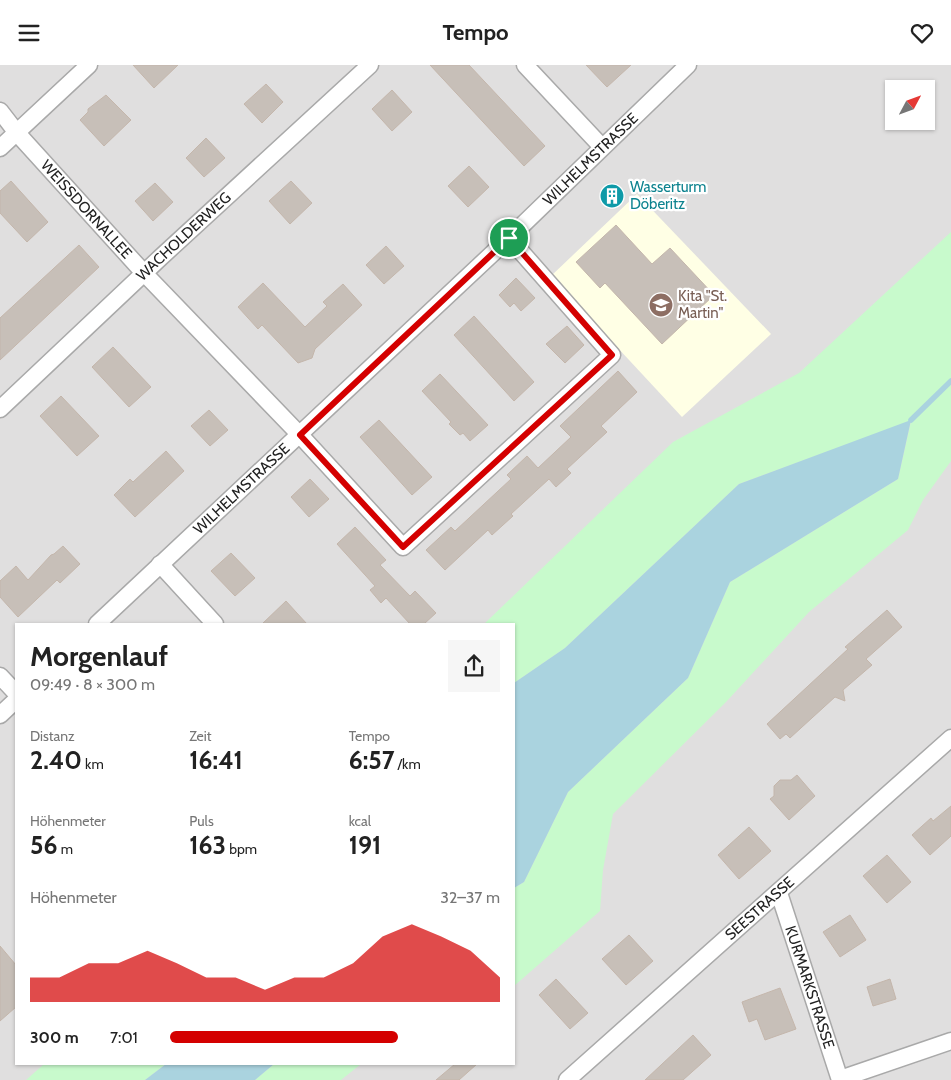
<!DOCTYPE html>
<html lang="de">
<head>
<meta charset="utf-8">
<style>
	:root { --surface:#fff; --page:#f6f6f6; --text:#222; --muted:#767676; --accent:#d40000 }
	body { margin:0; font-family:Cabin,sans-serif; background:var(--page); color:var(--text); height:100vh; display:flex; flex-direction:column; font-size:19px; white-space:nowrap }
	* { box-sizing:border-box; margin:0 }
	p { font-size:16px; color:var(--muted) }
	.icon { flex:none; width:28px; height:28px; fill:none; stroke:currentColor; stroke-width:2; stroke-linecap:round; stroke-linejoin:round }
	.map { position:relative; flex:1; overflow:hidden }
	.sheet { position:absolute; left:15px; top:558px; width:500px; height:442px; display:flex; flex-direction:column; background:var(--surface); border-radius:0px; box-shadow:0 1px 4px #0004 }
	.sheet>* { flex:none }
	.needle { width:32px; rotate:49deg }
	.fabs { position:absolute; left:885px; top:15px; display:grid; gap:10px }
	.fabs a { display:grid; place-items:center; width:50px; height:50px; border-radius:0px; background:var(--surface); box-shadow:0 1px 4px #0004; font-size:25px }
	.pin { position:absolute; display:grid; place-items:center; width:42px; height:42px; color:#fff; margin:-21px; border:2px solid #fff; border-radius:50%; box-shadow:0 1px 5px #0007 }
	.round { display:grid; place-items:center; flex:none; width:52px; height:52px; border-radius:0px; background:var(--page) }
	.overview { display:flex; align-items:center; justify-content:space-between; height:85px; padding:0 15px }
	h1 { font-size:28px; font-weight:800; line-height:38px }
	.stats { display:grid; grid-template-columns:repeat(3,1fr); gap:8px; height:85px; padding:5px 15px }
	.stats div { display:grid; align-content:center }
	.stats b { font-size:25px; font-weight:800 }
	.stats small { font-size:14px; font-weight:400 }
	.stats p { font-size:14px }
	.chart { height:140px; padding:10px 15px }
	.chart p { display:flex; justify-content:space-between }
	.chart svg { width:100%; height:90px; margin-top:5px; fill:var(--accent); opacity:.7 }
	ul { padding:0 15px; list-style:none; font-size:16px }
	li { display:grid; grid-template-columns:80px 60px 1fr; align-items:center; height:38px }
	li i { height:12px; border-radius:6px; background:var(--accent) }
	header { display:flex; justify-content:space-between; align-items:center; height:65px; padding:0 15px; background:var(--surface); font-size:22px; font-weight:800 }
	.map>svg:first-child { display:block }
	.residential { fill:#e0dfdf; fill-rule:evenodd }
	.education { fill:#ffffe5 }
	.park { fill:#c8facc }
	.water { fill:#aad3df }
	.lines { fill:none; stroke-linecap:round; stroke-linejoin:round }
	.stream { stroke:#aad3df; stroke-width:5.5 }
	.building { fill:#c7bfb8; stroke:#c4b6ab }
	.street-casing { stroke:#a9a9a9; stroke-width:19 }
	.street { stroke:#fff; stroke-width:16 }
	.route-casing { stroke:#fff; stroke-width:10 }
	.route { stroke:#d40000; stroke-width:6 }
	.labels { text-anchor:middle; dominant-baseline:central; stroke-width:4.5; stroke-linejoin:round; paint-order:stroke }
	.street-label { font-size:15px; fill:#222; stroke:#fff }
	.culture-label { font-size:15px; fill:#0d838f; stroke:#fff; text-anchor:start }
	.education-label { font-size:15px; fill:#785e54; stroke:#fff; text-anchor:start }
</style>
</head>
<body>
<header><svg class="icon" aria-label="menu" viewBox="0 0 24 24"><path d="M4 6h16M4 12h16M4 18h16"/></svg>Tempo<svg class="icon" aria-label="heart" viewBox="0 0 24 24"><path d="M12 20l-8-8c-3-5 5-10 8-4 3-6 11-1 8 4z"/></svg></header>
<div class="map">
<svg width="951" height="1015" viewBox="0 0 951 1015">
	<rect width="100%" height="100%" fill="#f2efe9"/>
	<!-- residential -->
	<path class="residential" d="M0,0h951v1015h-951zM894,24h32v32h-32zM16,559h498v440h-498z"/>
	<!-- education -->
	<path class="education" d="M637,129l134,140 -89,83 -131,-141z"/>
	<!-- park -->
	<path class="park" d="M951,167v229l-28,39 -15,30 -99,82 -83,90 -113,112 -10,56 -3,41 -86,75v-98l10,-6 44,-90 120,-114 42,-96 168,-103 13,-58 -172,63 -174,164 -51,35v-59h-30l189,-182 126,-69z
		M44,999h122l-21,16h-119z
		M274,999h87l-20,16h-86z"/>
	<!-- water -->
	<path class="water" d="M911,355l-13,59 -168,103 -42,96 -120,114 -44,90 -10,6v-205l51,-35 174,-164z
		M166,999h108l-19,16h-110z"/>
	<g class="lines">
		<!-- stream -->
		<path class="stream" d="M911,355l40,-39"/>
	</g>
	<!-- building -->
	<path class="building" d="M133,0h45l-24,23z
		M430,0h39l76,81 -21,20z
		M586,0h45l-24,22z
		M266,19l17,18 -21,21 -18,-19z
		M392,25l20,22 -20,19 -20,-22z
		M106,30l25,25 -27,26 -24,-26 8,-8v-3z
		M206,73l19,20 -21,19 -18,-19z
		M469,101l20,21 -21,20 -20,-21z
		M11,116l37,41 -21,20 -27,-29v-22z
		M291,116l21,22 -22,21 -21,-23z
		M155,118l18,19 -20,19 -18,-20z
		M609,122l8,2 4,7 -2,6 -6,5 -10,-6 -1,-8z
		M616,160l36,39 18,-16 44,47 -52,49 -57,-61 -5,5 -24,-26z
		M79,180l20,22 -99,93v-42z
		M386,181l18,20 -20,18 -18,-19z
		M516,213l19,20 -14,13 -7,-8 -4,4 -11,-12z
		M263,218l42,44 22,-21 -4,-4 20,-18 19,21 -47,44 -3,9 -14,5 -36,-38 -4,4 -20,-22z
		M474,251l60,66 -20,19 -60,-66z
		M567,261l17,19 -19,18 -19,-19z
		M113,282l38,40 -22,20 -37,-40z
		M618,306l19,21 -36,34 6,6 -40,37 4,4 -15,14 -7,-8 -38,35 2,2 -21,19 -4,-5 -43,40 -19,-20 25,-23 4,4 56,-52 -4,-4 20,-19 11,12 33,-31 -11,-11z
		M440,309l48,51 -18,16 -7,-8 -3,2 -11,-11 2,-2 -29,-31z
		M61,331l38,40 -22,20 -37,-40z
		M209,345l19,20 -18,16 -19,-20z
		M379,355l53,57 -20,18 -52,-58z
		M166,386l18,20 -49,46 -21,-22 16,-16 3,3z
		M310,414l19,20 -20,18 -18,-20z
		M355,462l31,33 -6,5 30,31 5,-5 21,22 -12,11h-14l-24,-26 -5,5 -11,-13 5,-4 -38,-42z
		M63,481l17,18 -20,19 -3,-3 -39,37 -18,-20v-16l16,-15 12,14 23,-25 3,-1z
		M231,488l24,25 -20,18 -24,-25z
		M286,536l21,23h-45z
		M887,545l15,17 -36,32 6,6 -29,25 2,11 -10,-4 -45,41 -4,-4 -6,5 -13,-15 81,-75 -3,-2z
		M797,710l18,21 -26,24 -19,-21 4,-3v-10l6,-6h11z
		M951,741v30l-21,19 -18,-20 19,-17 2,3z
		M749,762l22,24 -32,28 -21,-24z
		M887,790l24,27 -24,21 -24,-27z
		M850,850l16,25 -26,17 -17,-25z
		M629,870l24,26 -27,24 -24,-26z
		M0,881l16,19v42l-16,14z
		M556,914l32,34 -18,16 -31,-34z
		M890,914l6,20 -23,7 -6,-19z
		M780,923l16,41 -31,11 -8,-21 -8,3 -7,-20z
		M693,970l18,20 -28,25h-38z
		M455,999h22l-18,16h-23z"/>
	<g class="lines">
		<defs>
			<g id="street">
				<path d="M525,0l77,82"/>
				<path id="s1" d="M0,46l17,22 127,140 156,162 103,112 209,-192 -103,-117"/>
				<path d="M0,83l89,-83"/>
				<path id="s2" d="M0,344l160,-151 210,-193"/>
				<path d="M160,499l55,60"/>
				<path id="s3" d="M97,559l412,-386 179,-173"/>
				<path d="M0,611l16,17"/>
				<path d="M0,650l16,-15"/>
				<path id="s4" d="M779,828l61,187"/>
				<path d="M840,1014l111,-38"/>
				<path id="s5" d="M567,1015l384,-342"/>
			</g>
		</defs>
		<!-- street casing -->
		<use href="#street" class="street-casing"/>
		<!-- street -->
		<use href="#street" class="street"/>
	</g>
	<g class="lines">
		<defs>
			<path id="route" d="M509,173l103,117 -209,192 -103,-112z"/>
		</defs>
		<!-- route casing -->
		<use href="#route" class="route-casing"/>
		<!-- route -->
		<use href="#route" class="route"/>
	</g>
	<!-- icons -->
	<defs>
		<symbol id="building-disc" viewBox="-11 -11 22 22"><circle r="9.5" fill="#0f9aa8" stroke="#fff"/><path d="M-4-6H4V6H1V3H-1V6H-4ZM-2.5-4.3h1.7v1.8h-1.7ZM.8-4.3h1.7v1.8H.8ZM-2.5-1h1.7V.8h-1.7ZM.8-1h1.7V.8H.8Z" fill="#fff"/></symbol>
		<symbol id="school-disc" viewBox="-11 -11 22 22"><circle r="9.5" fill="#8d6e63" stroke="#fff"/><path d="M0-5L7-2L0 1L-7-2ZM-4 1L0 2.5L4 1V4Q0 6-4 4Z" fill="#fff"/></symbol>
	</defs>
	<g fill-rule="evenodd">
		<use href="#building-disc" x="598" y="117" width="28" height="28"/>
		<use href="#school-disc" x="647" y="226" width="28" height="28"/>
	</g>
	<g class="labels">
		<!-- street labels -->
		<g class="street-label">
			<text stroke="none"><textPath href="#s3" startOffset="678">WILHELMSTRASSE</textPath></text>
			<text stroke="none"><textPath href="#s1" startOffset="131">WEISSDORNALLEE</textPath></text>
			<text stroke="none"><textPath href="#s2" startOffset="252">WACHOLDERWEG</textPath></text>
			<text stroke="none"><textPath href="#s3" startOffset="198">WILHELMSTRASSE</textPath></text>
			<text stroke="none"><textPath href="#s5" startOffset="258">SEESTRASSE</textPath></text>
			<text stroke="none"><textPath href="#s4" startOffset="99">KURMARKSTRASSE</textPath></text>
		</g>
		<!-- culture labels -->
		<g class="culture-label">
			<text x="630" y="122">Wasserturm<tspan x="630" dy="17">Döberitz</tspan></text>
		</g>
		<!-- education labels -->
		<g class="education-label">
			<text x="678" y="231">Kita "St.<tspan x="678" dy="17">Martin"</tspan></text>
		</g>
	</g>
</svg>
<div class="fabs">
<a><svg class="needle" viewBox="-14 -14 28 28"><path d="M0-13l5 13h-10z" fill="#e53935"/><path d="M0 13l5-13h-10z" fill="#767676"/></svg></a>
</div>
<div class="pin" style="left:509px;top:173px;background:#1e9e55"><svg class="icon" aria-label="arrive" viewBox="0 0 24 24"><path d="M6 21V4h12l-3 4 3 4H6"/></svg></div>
<section class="sheet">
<div class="overview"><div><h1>Morgenlauf</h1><p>09:49 · 8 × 300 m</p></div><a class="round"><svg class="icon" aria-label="share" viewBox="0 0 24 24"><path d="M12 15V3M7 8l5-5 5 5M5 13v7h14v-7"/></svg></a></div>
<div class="stats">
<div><p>Distanz</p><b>2.40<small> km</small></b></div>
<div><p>Zeit</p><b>16:41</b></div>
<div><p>Tempo</p><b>6:57<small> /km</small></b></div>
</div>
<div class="stats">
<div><p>Höhenmeter</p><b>56<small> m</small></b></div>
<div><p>Puls</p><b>163<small> bpm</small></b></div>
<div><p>kcal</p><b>191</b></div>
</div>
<div class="chart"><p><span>Höhenmeter</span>32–37 m</p>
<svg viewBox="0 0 160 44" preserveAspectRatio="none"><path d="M0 44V32L10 32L20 25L30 25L40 19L50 25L60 32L70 32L80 38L90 32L100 32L110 25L120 12L130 6L140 12L150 19L160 32V44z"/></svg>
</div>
<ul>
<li><b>300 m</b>7:01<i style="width:69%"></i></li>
</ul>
</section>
</div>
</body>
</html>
